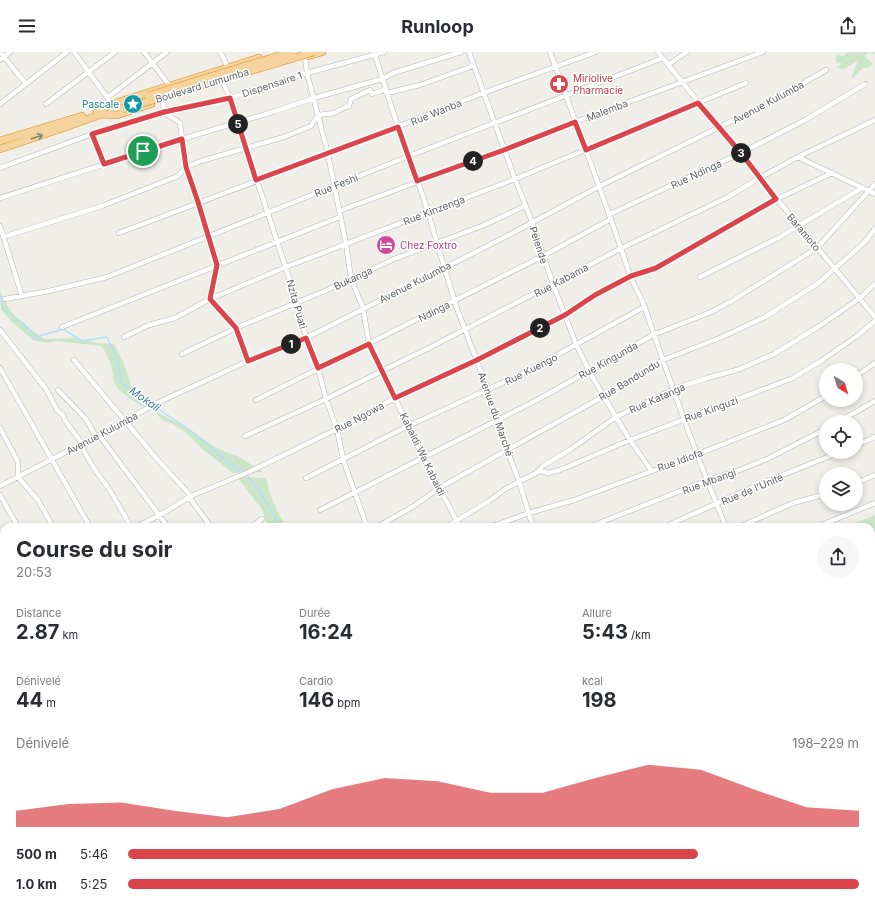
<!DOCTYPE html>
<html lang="fr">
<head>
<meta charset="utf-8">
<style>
	:root { --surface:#fff; --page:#f7f7f7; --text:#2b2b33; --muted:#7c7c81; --accent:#db444a }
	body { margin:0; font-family:Inter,sans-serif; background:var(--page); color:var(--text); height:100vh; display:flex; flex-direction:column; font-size:15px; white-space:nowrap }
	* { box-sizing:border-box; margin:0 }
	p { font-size:13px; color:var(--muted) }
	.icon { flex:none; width:22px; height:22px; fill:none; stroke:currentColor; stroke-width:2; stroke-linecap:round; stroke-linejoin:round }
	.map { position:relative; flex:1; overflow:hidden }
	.panel { position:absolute; left:0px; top:471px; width:875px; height:384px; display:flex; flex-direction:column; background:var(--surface); border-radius:12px 12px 0 0; box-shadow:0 2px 6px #0003 }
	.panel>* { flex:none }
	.needle { width:26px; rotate:142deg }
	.fabs { position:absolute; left:819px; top:311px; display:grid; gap:8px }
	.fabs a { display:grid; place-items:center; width:44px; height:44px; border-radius:50%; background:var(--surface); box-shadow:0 2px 6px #0003; font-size:20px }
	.pin { position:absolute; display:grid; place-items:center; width:34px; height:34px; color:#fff; margin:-17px; border:2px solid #fff; border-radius:50%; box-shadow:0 1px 4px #0007 }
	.km { position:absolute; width:20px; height:20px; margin:-10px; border-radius:50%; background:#222; color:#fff; font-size:11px; line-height:20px; text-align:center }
	.round { display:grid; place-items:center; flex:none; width:42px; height:42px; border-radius:21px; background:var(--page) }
	.head { display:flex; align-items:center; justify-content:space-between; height:68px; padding:0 16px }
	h1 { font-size:22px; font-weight:700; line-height:30px }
	.figures { display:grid; grid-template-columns:repeat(3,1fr); gap:6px; height:68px; padding:4px 16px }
	.figures div { display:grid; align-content:center }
	.figures b { font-size:20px; font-weight:700 }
	.figures small { font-size:11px; font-weight:400 }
	.figures p { font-size:11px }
	.chart { height:112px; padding:8px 16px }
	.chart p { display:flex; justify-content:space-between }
	.chart svg { width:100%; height:72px; margin-top:4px; fill:var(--accent); opacity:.7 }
	ul { padding:0 16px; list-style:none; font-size:13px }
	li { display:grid; grid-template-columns:64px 48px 1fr; align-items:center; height:30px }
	li i { height:10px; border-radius:5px; background:var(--accent) }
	header { display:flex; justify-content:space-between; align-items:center; height:52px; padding:0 16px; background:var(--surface); font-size:18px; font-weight:700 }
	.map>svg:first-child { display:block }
	.green { fill:#cbe5c8 }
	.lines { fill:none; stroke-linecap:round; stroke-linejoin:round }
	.stream { stroke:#b1e1f8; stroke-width:1.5 }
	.minor-casing { stroke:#b3b6b9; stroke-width:5.5 }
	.highway-casing { stroke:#e48b15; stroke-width:8 }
	.minor { stroke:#fff; stroke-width:4.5 }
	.highway { stroke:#f4d39c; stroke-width:7 }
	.rail { stroke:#b4b5b5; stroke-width:1.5; stroke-dasharray:1 5; stroke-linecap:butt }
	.highway-bridge-casing { stroke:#e48b15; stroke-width:8; stroke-linecap:butt }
	.highway-bridge { stroke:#f4d39c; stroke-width:7 }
	.oneway { stroke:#858074 }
	.route-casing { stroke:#fff; stroke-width:8 }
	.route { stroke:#db444a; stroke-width:5 }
	.labels { text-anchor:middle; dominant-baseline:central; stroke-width:3; stroke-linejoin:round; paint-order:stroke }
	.health-label { font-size:10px; fill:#be3a42; stroke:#fff; text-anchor:start }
	.street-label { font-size:10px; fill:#606467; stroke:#fff }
	.culture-label { font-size:10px; fill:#0d838f; stroke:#fff; text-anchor:end }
	.hotel-label { font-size:10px; fill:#b23c85; stroke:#fff; text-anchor:start }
	.water-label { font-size:11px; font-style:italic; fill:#477899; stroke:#fff }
</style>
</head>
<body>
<header><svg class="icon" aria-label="menu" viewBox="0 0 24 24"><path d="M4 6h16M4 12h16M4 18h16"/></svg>Runloop<svg class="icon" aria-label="share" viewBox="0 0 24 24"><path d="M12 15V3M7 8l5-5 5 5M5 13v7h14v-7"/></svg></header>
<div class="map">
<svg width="875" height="855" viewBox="0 0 875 855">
	<rect width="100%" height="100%" fill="#f0eee9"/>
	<!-- green -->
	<path class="green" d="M848,0h27l-1,3 -5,-3 -5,4 9,8 -3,3 -7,1 -12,11 7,-19 -16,10 -4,-3 4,-4h-5l-2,-4 2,-4 6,1z
		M0,237l3,10 10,15 17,15 15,10 29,-1 23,5 17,1 10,20 9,27 22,20 34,18 26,18 13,6 8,2 27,17 -30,1 -27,-21 -22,-21 -11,-7 -10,-3 -10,-11 -13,-5 -13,-9 -9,-7 -4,-7 -2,-15 -7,-16 -4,-5 -44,-5 -9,2 -15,-3 -21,-18 -11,-13z
		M237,425l29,1c4,18 10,34 21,49h-18l-8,-19z
		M875,463v54l-4,1v-43h-45l24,-2z"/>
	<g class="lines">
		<!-- stream -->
		<path class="stream" d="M0,242l4,16 20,14 12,13 27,-8 19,12 25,-4 10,22 4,23 30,22
			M154,354l40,27 43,36 11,7 9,12 24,39
			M871,480l4,2"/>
		<defs>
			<path id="minor" d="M0,0l26,32
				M74,0l38,52
				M144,0l25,33
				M220,0c3,5 8,12 6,18
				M374,0l24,75 25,69 33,110 32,84 8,31 23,60 14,46
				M469,0l46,127 17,43 21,62 23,60 13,27 27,46 14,23 21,30
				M550,0c27,74 55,148 80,223 4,11 11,22 15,33 25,74 51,147 81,219
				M658,0l41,51 42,50 36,46 98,118
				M305,5l2,16 21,81 18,90 5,34 12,30 6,36 54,113 37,70
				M0,8l10,-8
				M669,12l18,-12
				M224,25l-1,5 7,16 67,204 9,36 12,30 8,31 11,30 6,30 24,68
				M108,45l59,-45
				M163,48l1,12 16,11 6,44 12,35 19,63 -7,34 26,29 12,33
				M0,52l67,-52
				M46,52l69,-52
				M92,82l12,30
				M798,105l77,37
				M0,116l92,-34 72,-22 66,-14 77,-25 77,-21
				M0,146l182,-59 94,-28 38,-13 68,-19 11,-6 68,-21
				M339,159l165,-61 71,-28 188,-70
				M610,162l131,-61 64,-33 60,-36
				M0,174l22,70
				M119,181l209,-79 155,-61 113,-41
				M3,185l99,-31 76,-30 8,-9 15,-6 83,-24 27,-11 7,-11 17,-2 2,-2 12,-5 2,-7 19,-9 2,4 12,-4 3,3 33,-8 53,-19
				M700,225l78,-39 84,-50
				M5,247l44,-8 58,-14 302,-121 254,-98
				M62,275l278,-110
				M0,278l46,59 11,21 6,5 2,5 17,24
				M124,285l25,-12 26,-7 35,-19 76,-32 229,-88 231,-96
				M182,302l54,-26 91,-38 67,-31 88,-33 43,-20
				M74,308l83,99 34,37
				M0,316l90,159
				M856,324l19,-13
				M58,338l28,29 10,18
				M256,348l287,-144 68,-37
				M838,370l37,-21
				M0,376l18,34v15l20,23 15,27
				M99,383l69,92
				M245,384l81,-37 56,-28 45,-22 195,-101 106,-51 33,-20 37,-20 77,-37
				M80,392l13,23 18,25 20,35
				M856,393l19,-8
				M538,420l2,-1 8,2 12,-3 70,-30 163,-62 28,-17 36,-25 18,-15
				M306,426l102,-52 120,-55 116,-64
				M856,431l19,-8
				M0,434l99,-51 58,-32 91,-42 58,-23 201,-102 93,-50 172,-85 54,-31
				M0,443l18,32
				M189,445l22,30
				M320,458l217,-110 116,-65 58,-23 19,-10 87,-54 58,-64
				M136,475l24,-12 31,-19 58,-24 88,-43 58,-31 82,-38 88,-45 48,-30 18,-9 25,-8 121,-69 55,-26
				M251,475l11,-8
				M377,475l37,-21 25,-18 165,-92 59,-36 59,-23 43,-20 52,-33 47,-41 11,-14
				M446,475l43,-26 18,-13 29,-15 7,-7 28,-17 45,-32 58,-28 33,-11 30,-8 37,-16 44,-27 42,-29 15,-14
				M490,475l39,-14 45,-13 124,-46 86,-34 42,-24
				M589,475l119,-47 29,-9 30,-12 59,-30
				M664,475l96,-43 80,-32
				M739,475l54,-24 33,-9
				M817,475l58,-24
				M0,506l4,8
				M871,514l4,54
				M0,542l4,-2
				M0,569l4,7
				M0,602l4,-4
				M0,662l4,7
				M0,678l4,-4
				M871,681l4,-3
				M871,690l4,7
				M0,714l4,7
				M871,761l4,9
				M0,768l4,7
				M871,813l4,-2
				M871,837l4,11
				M0,839l4,7
				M7,851l2,4
				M47,851l2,4
				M84,851l2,4
				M120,851l3,4
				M149,851l2,4
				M187,851l2,4
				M228,851l3,4
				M267,851l3,4
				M321,851l3,4
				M363,851l3,4
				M392,851l2,4
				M531,851l3,4
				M611,851l2,4
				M678,851l1,4
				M710,851l2,4
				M744,851l2,4
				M779,851l1,4
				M811,851l2,4
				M839,851l2,4
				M130,855l7,-4
				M413,855l8,-4
				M489,855l6,-4
				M576,855l7,-4
				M661,855l1,-4
				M758,855l12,-4"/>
			<path id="highway" d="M308,4l14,-4
				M97,60l15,-8 147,-46
				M99,62l18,1 34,-11
				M0,89l82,-25
				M0,97l60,-20 42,-15"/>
		</defs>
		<!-- minor casing -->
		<use href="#minor" class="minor-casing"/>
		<!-- highway casing -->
		<use href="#highway" class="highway-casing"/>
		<!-- minor -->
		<use href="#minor" class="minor"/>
		<!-- highway -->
		<use href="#highway" class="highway"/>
		<!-- rail -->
		<path class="rail" d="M871,678l4,-3
			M567,855l6,-4"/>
		<defs>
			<path id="highway-bridge" d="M148,44l143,-44
				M123,57l191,-57"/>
		</defs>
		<!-- highway-bridge casing -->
		<use href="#highway-bridge" class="highway-bridge-casing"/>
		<!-- highway-bridge -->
		<use href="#highway-bridge" class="highway-bridge"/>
	</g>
	<!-- one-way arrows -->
	<defs><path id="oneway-shaft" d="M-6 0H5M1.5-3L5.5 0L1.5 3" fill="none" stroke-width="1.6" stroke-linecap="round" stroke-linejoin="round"/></defs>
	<use class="oneway" href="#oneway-shaft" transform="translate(37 85) rotate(-18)"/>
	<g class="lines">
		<defs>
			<path id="route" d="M230,46l26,82 142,-53 19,54 87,-31 71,-28 11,28 112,-47 43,50 35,46 -120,69 -25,8 -36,19 -30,20 -88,45 -82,38 -26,-54 -51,24 -12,-30 -58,23 -12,-33 -26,-29 7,-34 -19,-63 -12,-35 -4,-28 -78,25 -12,-30 72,-22z"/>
		</defs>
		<!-- route casing -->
		<use href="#route" class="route-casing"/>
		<!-- route -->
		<use href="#route" class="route"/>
	</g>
	<!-- icons -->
	<defs>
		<symbol id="pharmacy-disc" viewBox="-11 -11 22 22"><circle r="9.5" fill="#e0444e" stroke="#fff"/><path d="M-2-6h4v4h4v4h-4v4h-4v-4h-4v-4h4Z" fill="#fff"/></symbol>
		<symbol id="sight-disc" viewBox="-11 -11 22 22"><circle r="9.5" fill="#0f9aa8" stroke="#fff"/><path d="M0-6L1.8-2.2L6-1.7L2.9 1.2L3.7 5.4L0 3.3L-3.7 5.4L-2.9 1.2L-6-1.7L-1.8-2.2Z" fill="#fff"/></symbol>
		<symbol id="hotel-disc" viewBox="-11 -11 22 22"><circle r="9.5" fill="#d1479c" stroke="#fff"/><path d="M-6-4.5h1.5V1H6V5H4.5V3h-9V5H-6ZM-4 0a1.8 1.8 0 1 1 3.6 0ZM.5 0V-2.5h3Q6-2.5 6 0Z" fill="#fff"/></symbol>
	</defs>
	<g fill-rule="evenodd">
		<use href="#pharmacy-disc" x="548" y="21" width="22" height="22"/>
		<use href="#sight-disc" x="122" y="41" width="22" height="22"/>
		<use href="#hotel-disc" x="375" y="182" width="22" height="22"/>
	</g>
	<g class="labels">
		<!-- health labels -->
		<g class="health-label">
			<text x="573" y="26">Miriolive<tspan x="573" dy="12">Pharmacie</tspan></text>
		</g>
		<!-- street labels -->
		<g class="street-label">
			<text transform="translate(272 32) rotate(-18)">Dispensaire 1</text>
			<text transform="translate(202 33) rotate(-17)">Boulevard Lumumba</text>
			<text transform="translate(768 50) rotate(-28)">Avenue Kulumba</text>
			<text transform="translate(607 58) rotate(-21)">Malemba</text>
			<text transform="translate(436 60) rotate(-22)">Rue Wanba</text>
			<text transform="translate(696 122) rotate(-25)">Rue Ndinga</text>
			<text transform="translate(336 133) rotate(-22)">Rue Feshi</text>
			<text transform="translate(434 158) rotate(-21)">Rue Kinzenga</text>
			<text transform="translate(804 180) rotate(50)">Baramoto</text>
			<text transform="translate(539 193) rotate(72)">Pelende</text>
			<text transform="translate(353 226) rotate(-25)">Bukanga</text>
			<text transform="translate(561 228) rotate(-28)">Rue Kabama</text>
			<text transform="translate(415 230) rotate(-27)">Avenue Kulumba</text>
			<text transform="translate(297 252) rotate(74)">Nzita Puati</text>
			<text transform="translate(434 259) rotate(-27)">Ndinga</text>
			<text transform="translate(608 308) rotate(-29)">Rue Kingunda</text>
			<text transform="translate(531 317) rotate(-27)">Rue Kuengo</text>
			<text transform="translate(629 328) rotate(-31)">Rue Bandundu</text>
			<text transform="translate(657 346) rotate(-24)">Rue Katanga</text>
			<text transform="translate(711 357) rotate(-20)">Rue Kinguzi</text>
			<text transform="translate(496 362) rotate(71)">Avenue du Marché</text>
			<text transform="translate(359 365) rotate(-28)">Rue Ngowa</text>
			<text transform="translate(102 381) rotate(-28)">Avenue Kulumba</text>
			<text transform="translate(423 402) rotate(64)">Kabaidi Wa Kabaidi</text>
			<text transform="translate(680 408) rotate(-20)">Rue Idiofa</text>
			<text transform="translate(709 429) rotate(-20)">Rue Mbangi</text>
			<text transform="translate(752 437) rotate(-23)">Rue de l'Unité</text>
		</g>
		<!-- culture labels -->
		<g class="culture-label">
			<text x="119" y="52">Pascale</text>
		</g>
		<!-- hotel labels -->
		<g class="hotel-label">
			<text x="400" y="193">Chez Foxtro</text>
		</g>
		<!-- water labels -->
		<g class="water-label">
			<text transform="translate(145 347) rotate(35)">Mokali</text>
		</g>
	</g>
</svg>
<div class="fabs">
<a><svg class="needle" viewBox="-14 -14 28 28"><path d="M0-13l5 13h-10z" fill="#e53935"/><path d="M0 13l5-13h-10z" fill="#7c7c81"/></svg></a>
<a><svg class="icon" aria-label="locate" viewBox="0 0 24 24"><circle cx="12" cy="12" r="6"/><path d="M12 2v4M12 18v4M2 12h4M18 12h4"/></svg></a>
<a><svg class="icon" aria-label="layers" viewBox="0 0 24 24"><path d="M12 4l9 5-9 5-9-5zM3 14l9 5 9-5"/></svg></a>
</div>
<div class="pin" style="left:143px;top:99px;background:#1e9e55"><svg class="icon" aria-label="arrive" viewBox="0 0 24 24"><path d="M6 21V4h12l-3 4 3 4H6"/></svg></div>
<b class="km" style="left:291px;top:292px">1</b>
<b class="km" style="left:540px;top:276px">2</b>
<b class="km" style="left:741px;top:101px">3</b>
<b class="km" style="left:473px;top:109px">4</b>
<b class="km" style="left:238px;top:72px">5</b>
<section class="panel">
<div class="head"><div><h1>Course du soir</h1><p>20:53</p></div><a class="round"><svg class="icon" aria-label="share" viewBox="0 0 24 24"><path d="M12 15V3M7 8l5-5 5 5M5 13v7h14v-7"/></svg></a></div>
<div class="figures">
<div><p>Distance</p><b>2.87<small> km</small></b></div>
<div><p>Durée</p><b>16:24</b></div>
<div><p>Allure</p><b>5:43<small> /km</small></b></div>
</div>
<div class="figures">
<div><p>Dénivelé</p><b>44<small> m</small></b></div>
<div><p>Cardio</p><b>146<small> bpm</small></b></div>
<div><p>kcal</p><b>198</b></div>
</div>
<div class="chart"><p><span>Dénivelé</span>198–229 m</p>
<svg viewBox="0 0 160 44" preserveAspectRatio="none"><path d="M0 44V34L10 30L20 29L30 34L40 38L50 33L60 21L70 14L80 16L90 23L100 23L110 14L120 6L130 9L140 21L150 32L160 34V44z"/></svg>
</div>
<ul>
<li><b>500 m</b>5:46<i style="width:78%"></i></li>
<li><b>1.0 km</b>5:25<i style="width:100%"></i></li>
</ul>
</section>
</div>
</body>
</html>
